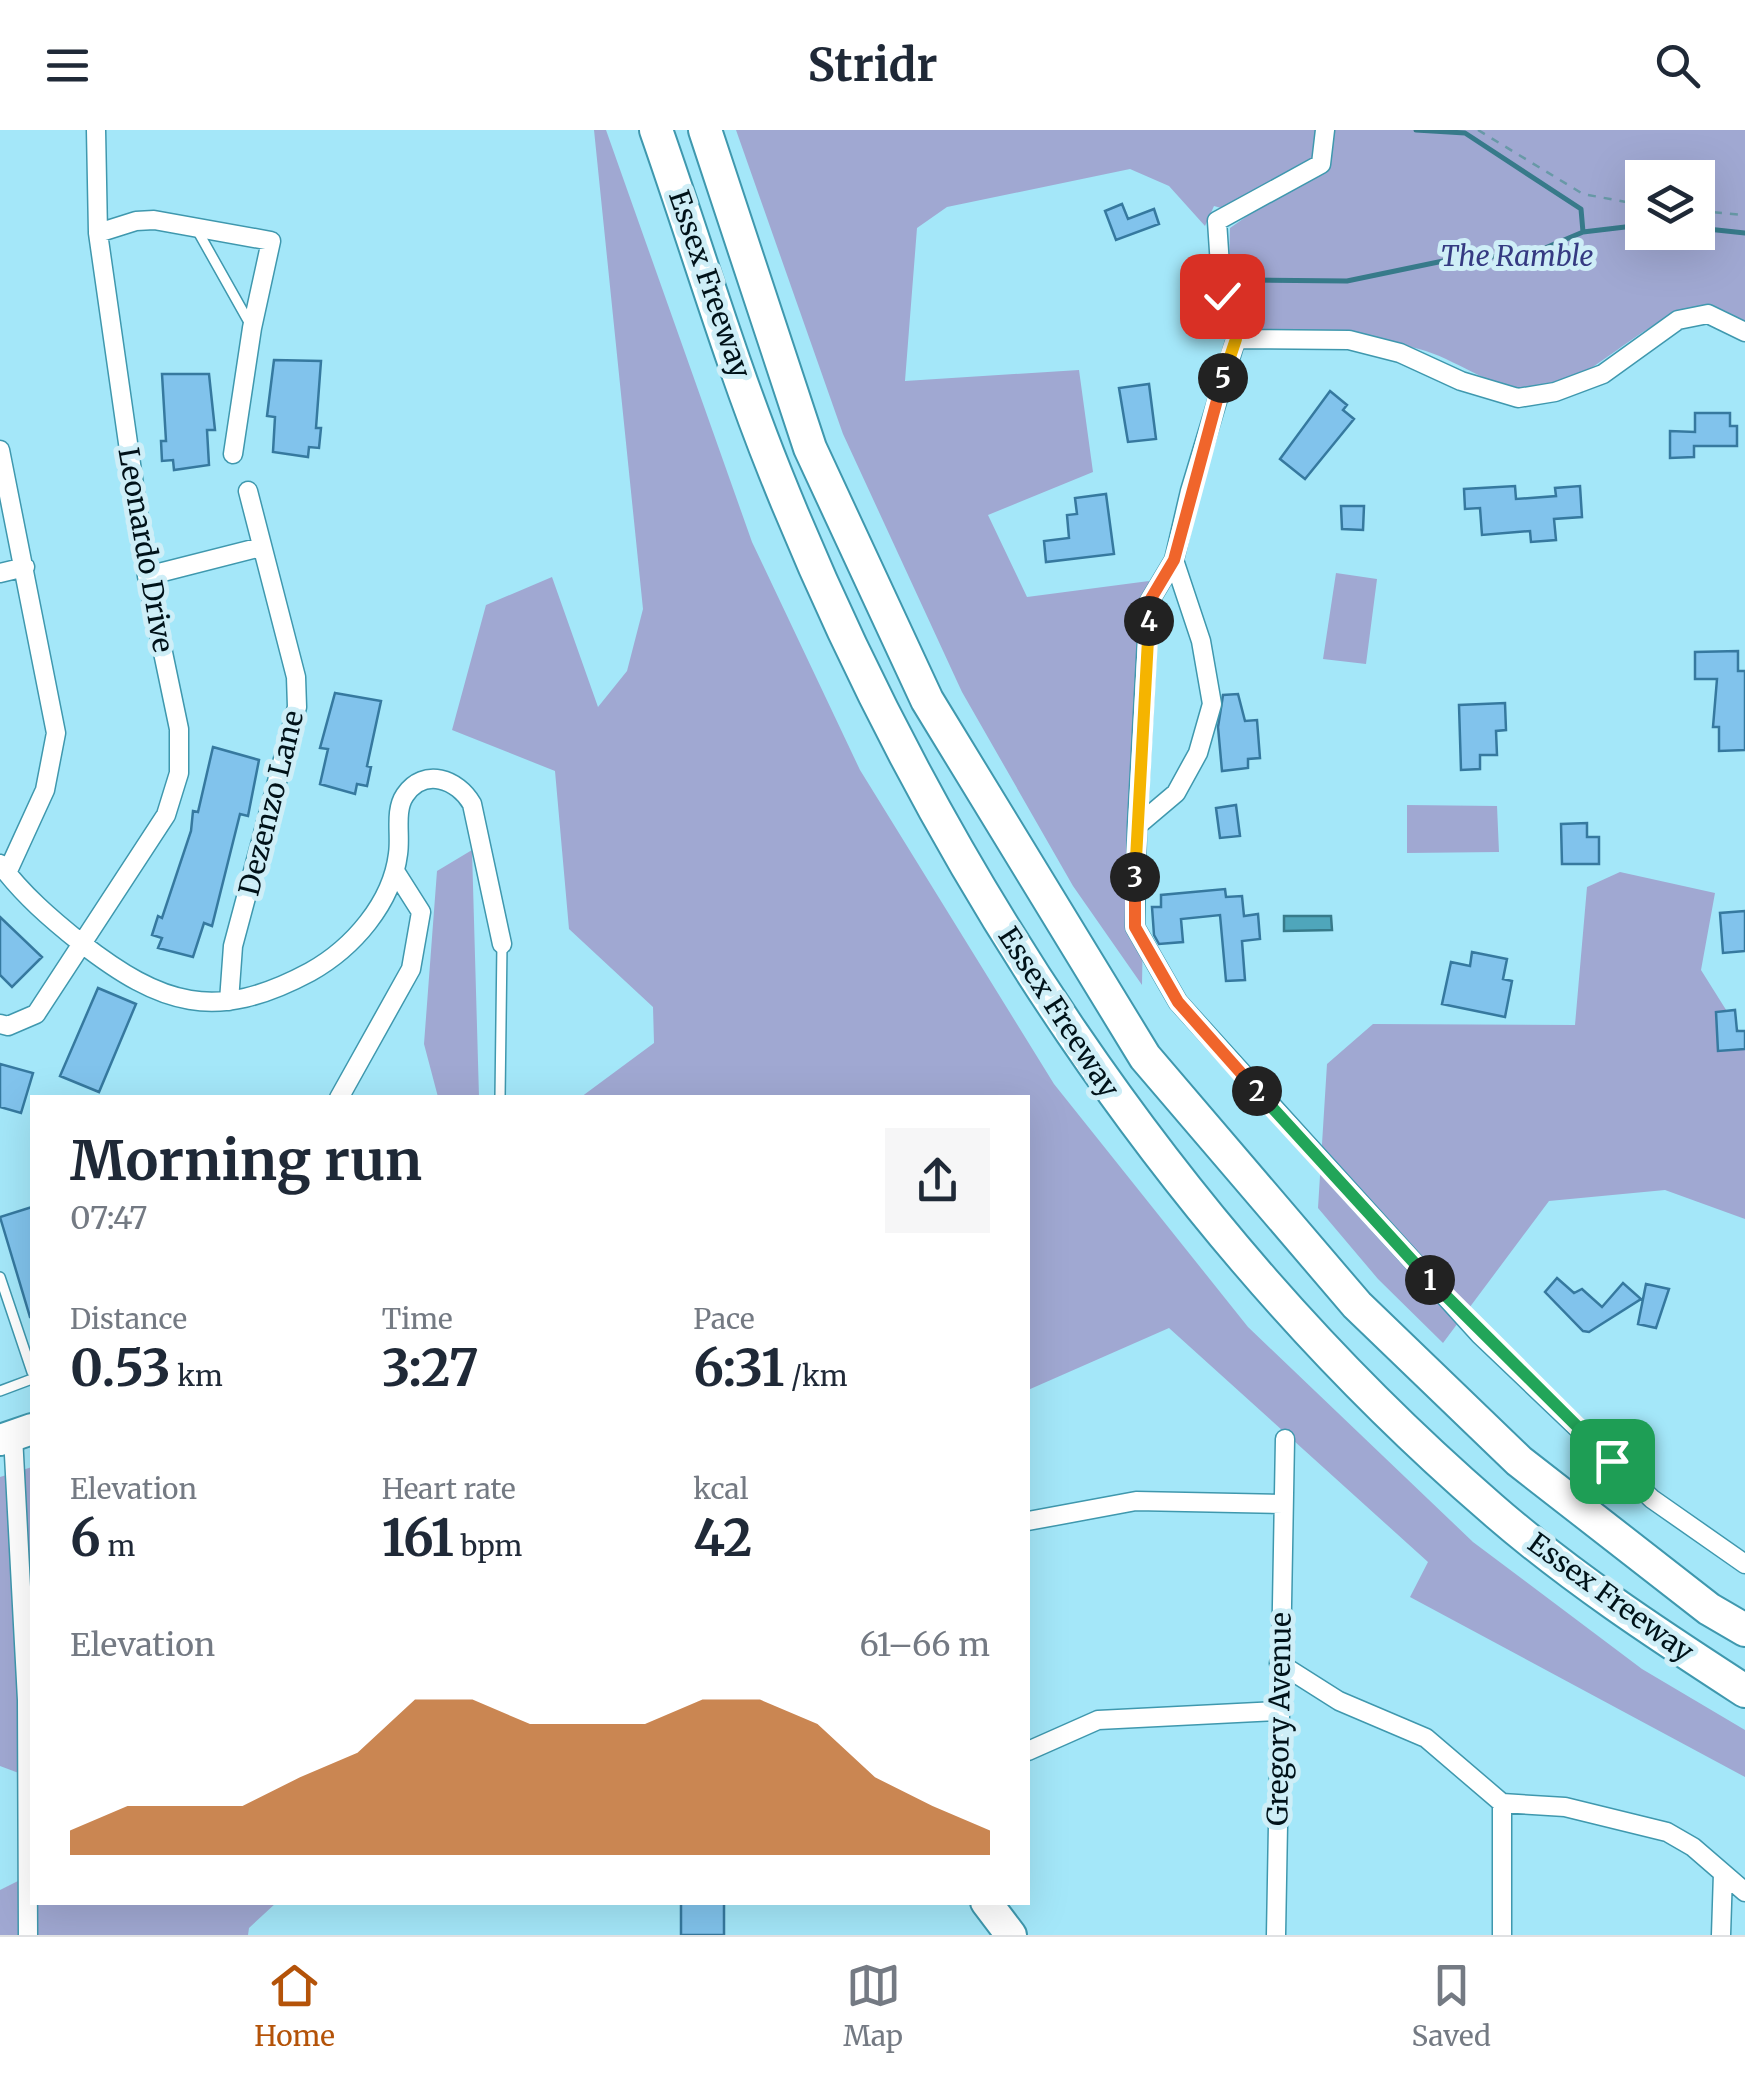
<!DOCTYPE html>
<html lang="en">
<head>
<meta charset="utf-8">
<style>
	:root { --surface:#fff; --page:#f6f6f7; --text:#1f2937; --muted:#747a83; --line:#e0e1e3; --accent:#b45309 }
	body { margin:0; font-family:Merriweather,serif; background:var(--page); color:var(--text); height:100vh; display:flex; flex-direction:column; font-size:38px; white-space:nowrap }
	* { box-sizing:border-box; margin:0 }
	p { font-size:32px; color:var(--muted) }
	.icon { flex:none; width:55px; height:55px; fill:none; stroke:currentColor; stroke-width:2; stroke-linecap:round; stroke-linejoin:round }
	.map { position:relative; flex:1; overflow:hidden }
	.panel { position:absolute; left:30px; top:965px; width:1000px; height:810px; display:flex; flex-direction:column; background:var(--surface); border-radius:0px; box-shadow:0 10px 40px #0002 }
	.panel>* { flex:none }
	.buttons { position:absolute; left:1625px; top:30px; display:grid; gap:20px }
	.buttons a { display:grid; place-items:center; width:90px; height:90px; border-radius:0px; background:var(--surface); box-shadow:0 10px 40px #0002; font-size:50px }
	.pin { position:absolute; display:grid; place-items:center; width:85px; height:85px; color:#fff; margin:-42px; border-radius:20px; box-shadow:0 5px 15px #0006 }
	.km { position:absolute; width:50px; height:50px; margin:-25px; border-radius:50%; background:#222; color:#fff; font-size:28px; line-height:50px; text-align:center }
	.round { display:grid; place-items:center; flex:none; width:105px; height:105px; border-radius:0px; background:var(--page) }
	.summary { display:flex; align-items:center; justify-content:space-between; height:170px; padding:0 40px }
	h1 { font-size:55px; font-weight:700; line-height:75px }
	.figures { display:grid; grid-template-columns:repeat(3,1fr); gap:15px; height:170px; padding:10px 40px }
	.figures div { display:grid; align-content:center }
	.figures b { font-size:50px; font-weight:700 }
	.figures small { font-size:28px; font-weight:400 }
	.figures p { font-size:28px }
	.chart { height:280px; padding:20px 40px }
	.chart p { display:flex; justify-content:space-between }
	.chart svg { width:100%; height:180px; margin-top:10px; fill:var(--accent); opacity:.7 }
	header { display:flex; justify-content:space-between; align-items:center; height:130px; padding:0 40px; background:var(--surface); font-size:45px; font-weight:700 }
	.menu { display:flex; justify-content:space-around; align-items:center; height:140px; border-top:2px solid var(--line); background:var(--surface); font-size:28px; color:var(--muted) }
	.menu a { display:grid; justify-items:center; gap:5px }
	.menu .on { color:var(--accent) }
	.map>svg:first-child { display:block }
	.green { fill:#a0a8d2; fill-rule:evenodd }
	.water { fill:#4fa6bb; stroke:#377a8a; stroke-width:2.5 }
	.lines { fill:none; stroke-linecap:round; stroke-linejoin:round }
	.stream { stroke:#377a8a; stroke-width:5 }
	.building { fill:#81c3ec; stroke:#36799f; stroke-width:2.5 }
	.service-casing { stroke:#3f98ae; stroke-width:12 }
	.minor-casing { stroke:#3f98ae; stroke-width:21 }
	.primary-casing { stroke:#3f98ae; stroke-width:34 }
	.motorway-casing { stroke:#3f98ae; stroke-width:36 }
	.path { stroke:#6899a7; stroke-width:2.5; stroke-dasharray:8 8; stroke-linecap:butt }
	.service { stroke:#fff; stroke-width:9 }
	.minor { stroke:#fff; stroke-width:18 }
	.primary { stroke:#fff; stroke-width:30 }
	.motorway { stroke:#fff; stroke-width:32 }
	.split-1-casing { stroke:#fff; stroke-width:20 }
	.split-2-casing { stroke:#fff; stroke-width:20 }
	.split-3-casing { stroke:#fff; stroke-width:20 }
	.split-4-casing { stroke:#fff; stroke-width:20 }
	.split-5-casing { stroke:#fff; stroke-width:20 }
	.split-6-casing { stroke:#fff; stroke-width:20 }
	.split-1 { stroke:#22a559; stroke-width:12 }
	.split-2 { stroke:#22a559; stroke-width:12 }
	.split-3 { stroke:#f0652b; stroke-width:12 }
	.split-4 { stroke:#f5b400; stroke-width:12 }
	.split-5 { stroke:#f0652b; stroke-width:12 }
	.split-6 { stroke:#f5b400; stroke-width:12 }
	.labels { text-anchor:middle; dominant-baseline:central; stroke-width:10; stroke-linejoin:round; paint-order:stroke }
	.park-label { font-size:28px; font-style:italic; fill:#353a82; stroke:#ceeef7 }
	.street-label { font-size:28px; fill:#001219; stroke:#ceeef7 }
</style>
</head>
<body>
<header><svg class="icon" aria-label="menu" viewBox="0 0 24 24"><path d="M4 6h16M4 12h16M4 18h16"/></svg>Stridr<svg class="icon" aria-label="search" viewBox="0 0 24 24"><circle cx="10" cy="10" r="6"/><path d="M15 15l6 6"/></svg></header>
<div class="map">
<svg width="1745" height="1805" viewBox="0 0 1745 1805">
	<rect width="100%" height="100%" fill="#a4e7f9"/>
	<!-- green -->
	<path class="green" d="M594,0h12l146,412 108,228 194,314 194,243 225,215 169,127 103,61v47l-335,-180 18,-35 -259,-234 -141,62v-292l-447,-1 73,-54 -1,-36 -84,-78 -14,-158 -103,-41 34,-125 66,-28 46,130 29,-36 16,-62z
		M736,0h582l-2,31 -95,47 -7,-2 -9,20 -36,-40 -39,-17 -183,38 -30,21 -12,153 174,-11 14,102 -105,43 39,82 122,-16 -7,404 -69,-99 -111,-194 -119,-258z
		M1331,0h414v195c-11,-4 -24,-13 -35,-15 -49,-9 -108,63 -155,76 -54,15 -90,-25 -136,-37 -57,-15 -116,-19 -174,-19l-17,-38 2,-64 98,-68zM1642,48h56v54h-56z
		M1336,443l41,6 -11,85 -43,-5z
		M1407,675l90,1 2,46 -92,1z
		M472,720l7,247h-41l-14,-53 13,-173z
		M1620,742l95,21 -14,77 44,70v179l-80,-29 -116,11 -106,142 -65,-64 -60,-71 9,-144 46,-40 202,1 12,-138z
		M32,1337v311l-32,-12v-289z
		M32,1744v28l244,1 -27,25 -1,7h-248v-45z"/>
	<!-- water -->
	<path class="water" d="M1284,786h47l1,14 -48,1z"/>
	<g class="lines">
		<!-- stream -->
		<path class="stream" d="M1416,0l49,3 116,76 2,23
			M1698,98l47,5
			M1253,150l94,1 101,-21 83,-6 52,-22 59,-7"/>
	</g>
	<!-- building -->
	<path class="building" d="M1122,74l6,15 26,-10 5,15 -43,16 -11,-29z
		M274,230l47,1 -5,67h5l-2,20 -10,-1 -1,10 -35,-5 2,-35 -8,-1z
		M162,244h47l6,56h-8l2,35 -35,5 -1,-10 -11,1 -1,-20h5z
		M1149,254l7,55 -28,3 -9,-54z
		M1330,261l17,14 -4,5 11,9 -49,60 -25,-20z
		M1695,283h35v13h7v20h-43v11l-24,1v-27l25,1z
		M1515,356l1,13 40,-3 -1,-8 25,-2 2,31 -28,2 2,21 -25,2 -1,-11 -48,4 -2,-27 -15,1 -1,-20z
		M1106,364l8,60 -68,8 -2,-21 25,-3 -2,-23 10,-1 -2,-16z
		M1341,376h23l-1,24 -21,-1z
		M1738,521v20h7v79l-26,1v-24h-6l4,-48h-22v-27z
		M335,563l46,8 -14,65 4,1 -4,19 -10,-2 -2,10 -35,-10 8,-35 -8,-1z
		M1238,564l7,27 12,-1 3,38 -12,1v9l-26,3 -4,-44 5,-32z
		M1505,573l1,27 -10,1 1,24h-17v14l-19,1 -2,-65z
		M213,617l46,13 -11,56 -8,-2 -28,112 -8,-3 -11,34 -35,-9 4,-10 -10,-3 6,-19 4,2 29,-87 2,-20 5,1z
		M1236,675l4,31 -20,2 -4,-30z
		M1587,693v14h12v27h-37l-1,-40z
		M1225,759l1,8 16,-1 2,20 14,-2 2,25 -18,2 3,39 -19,1 -6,-66 -39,4 2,23 -24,2 -5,-9 -2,-28h9v-12z
		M1745,781v40l-22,2 -3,-40z
		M0,787l42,40 -30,30 -12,-12z
		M1472,822l35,7 -4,20 9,2 -7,36 -63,-13 9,-42 19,4z
		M98,858l38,16 -37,88 -39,-16z
		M1735,880l2,21h8v18l-27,2 -2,-39z
		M0,934l33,9 -12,40 -21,-6z
		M32,1077v110h-2l-30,-100z
		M1557,1148l17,15 8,-4 20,18 21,-24 18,16 -52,33 -6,-1 -38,-39z
		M1646,1154l23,5 -13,39 -18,-4z
		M681,1772h43v33h-43z"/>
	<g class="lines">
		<defs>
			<path id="service" d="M196,98l54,96
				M500,968l2,-154
				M0,1147l32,95
				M0,1261l32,-12"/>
			<path id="minor" d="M1325,0l-4,34 -104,57 5,75 14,43 -46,152 -16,69 27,81 11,63 -14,49 -22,40 -39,33 -2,101 43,75 302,333 172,164 93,65
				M98,103l38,-12 18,-1 117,21 -19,87 -19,126
				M1236,209l113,1 51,13 61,28 57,17 37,-6 48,-18 75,-54 30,-6 37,18
				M0,320l56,283 -11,57 -38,83
				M0,443l25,-6
				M147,446l114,-29
				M1137,696l12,-224 25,-42
				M0,734c23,31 51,55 81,79 80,62 134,80 229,29 43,-24 82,-69 88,-118 3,-19 -4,-43 7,-59 19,-28 53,-16 67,9l30,140
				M229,871l4,-55 64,-239 -1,-30 -48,-186
				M0,894l8,2 28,-12 130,-199 13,-42v-44l-32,-153 -49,-343 -2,-103
				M339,968l72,-129 10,-57 -26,-41
				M13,1306l14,264 1,235
				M1028,1391l108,-20 147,3
				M1279,1533l60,38 87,37 76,65 63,4 102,25 26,15 52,45
				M1028,1621l70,-31 180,-9
				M1276,1805l9,-496
				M1502,1805v-132
				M1721,1805l2,-62"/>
			<path id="primary" d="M0,1310l32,-11
				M986,1772l25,33"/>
			<path id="motorway" d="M656,0c40,114 74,230 119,342 156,390 397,760 716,1036 79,69 166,126 254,183
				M705,0l105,318 117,252 218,357 212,248 162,156 190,148 36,21"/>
		</defs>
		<!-- service casing -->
		<use href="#service" class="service-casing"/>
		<!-- minor casing -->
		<use href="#minor" class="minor-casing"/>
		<!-- primary casing -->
		<use href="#primary" class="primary-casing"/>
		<!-- motorway casing -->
		<use href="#motorway" class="motorway-casing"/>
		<!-- path -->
		<path class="path" d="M1478,0l105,64 59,11
			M1698,81l47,4"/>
		<!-- service -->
		<use href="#service" class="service"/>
		<!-- minor -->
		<use href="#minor" class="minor"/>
		<!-- primary -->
		<use href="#primary" class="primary"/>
		<!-- motorway -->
		<use href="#motorway" class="motorway"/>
	</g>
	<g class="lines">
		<defs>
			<path id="split-1" d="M1430,1150l182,181"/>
			<path id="split-2" d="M1257,961l173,189"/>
			<path id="split-3" d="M1135,747v50l43,75 79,89"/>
			<path id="split-4" d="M1135,747l14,-256"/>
			<path id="split-5" d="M1149,491v-19l25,-42 49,-182"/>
			<path id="split-6" d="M1222,166l14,43 -13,39"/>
		</defs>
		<!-- split-1 casing -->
		<use href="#split-1" class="split-1-casing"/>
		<!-- split-2 casing -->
		<use href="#split-2" class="split-2-casing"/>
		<!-- split-3 casing -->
		<use href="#split-3" class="split-3-casing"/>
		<!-- split-4 casing -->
		<use href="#split-4" class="split-4-casing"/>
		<!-- split-5 casing -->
		<use href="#split-5" class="split-5-casing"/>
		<!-- split-6 casing -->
		<use href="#split-6" class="split-6-casing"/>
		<!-- split-1 -->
		<use href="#split-1" class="split-1"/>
		<!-- split-2 -->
		<use href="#split-2" class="split-2"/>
		<!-- split-3 -->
		<use href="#split-3" class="split-3"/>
		<!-- split-4 -->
		<use href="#split-4" class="split-4"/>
		<!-- split-5 -->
		<use href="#split-5" class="split-5"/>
		<!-- split-6 -->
		<use href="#split-6" class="split-6"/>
	</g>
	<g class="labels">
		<!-- park labels -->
		<g class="park-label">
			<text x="1517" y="126">The Ramble</text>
		</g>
		<!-- street labels -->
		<g class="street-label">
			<text transform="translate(710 154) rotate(71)">Essex Freeway</text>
			<text transform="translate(146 420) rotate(80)">Leonardo Drive</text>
			<text transform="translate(271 673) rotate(-76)">Dezenzo Lane</text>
			<text transform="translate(1059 882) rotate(57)">Essex Freeway</text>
			<text transform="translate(1611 1467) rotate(36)">Essex Freeway</text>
			<text transform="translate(1279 1589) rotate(-89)">Gregory Avenue</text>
		</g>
	</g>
</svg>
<div class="buttons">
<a><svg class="icon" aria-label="layers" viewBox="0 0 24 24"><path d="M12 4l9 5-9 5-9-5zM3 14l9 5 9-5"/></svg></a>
</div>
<div class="pin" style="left:1612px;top:1331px;background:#1e9e55"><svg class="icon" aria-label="arrive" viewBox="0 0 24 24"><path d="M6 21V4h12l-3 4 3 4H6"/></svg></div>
<div class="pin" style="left:1222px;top:166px;background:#d93025"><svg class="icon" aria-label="check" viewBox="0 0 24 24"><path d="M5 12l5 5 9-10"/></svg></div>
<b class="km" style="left:1430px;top:1150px">1</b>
<b class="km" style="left:1257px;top:961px">2</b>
<b class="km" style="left:1135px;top:747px">3</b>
<b class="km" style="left:1149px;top:491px">4</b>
<b class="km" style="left:1223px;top:248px">5</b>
<section class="panel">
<div class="summary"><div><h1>Morning run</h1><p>07:47</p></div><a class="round"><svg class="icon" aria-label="share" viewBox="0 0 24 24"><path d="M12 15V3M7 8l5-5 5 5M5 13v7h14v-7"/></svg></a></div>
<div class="figures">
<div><p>Distance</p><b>0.53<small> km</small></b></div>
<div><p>Time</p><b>3:27</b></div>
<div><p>Pace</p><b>6:31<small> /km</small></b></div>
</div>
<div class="figures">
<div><p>Elevation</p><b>6<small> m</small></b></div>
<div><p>Heart rate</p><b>161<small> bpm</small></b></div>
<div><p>kcal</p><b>42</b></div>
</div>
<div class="chart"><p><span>Elevation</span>61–66 m</p>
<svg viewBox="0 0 160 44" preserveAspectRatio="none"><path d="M0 44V38L10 32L20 32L30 32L40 25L50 19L60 6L70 6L80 12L90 12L100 12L110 6L120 6L130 12L140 25L150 32L160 38V44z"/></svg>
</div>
</section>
</div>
<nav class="menu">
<a class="on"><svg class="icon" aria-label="home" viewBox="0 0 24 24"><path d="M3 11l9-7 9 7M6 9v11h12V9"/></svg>Home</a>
<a><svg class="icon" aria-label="map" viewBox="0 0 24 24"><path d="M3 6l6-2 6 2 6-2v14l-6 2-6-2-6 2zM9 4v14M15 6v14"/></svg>Map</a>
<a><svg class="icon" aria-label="saved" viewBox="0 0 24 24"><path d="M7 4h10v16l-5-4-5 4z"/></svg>Saved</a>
</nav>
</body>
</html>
